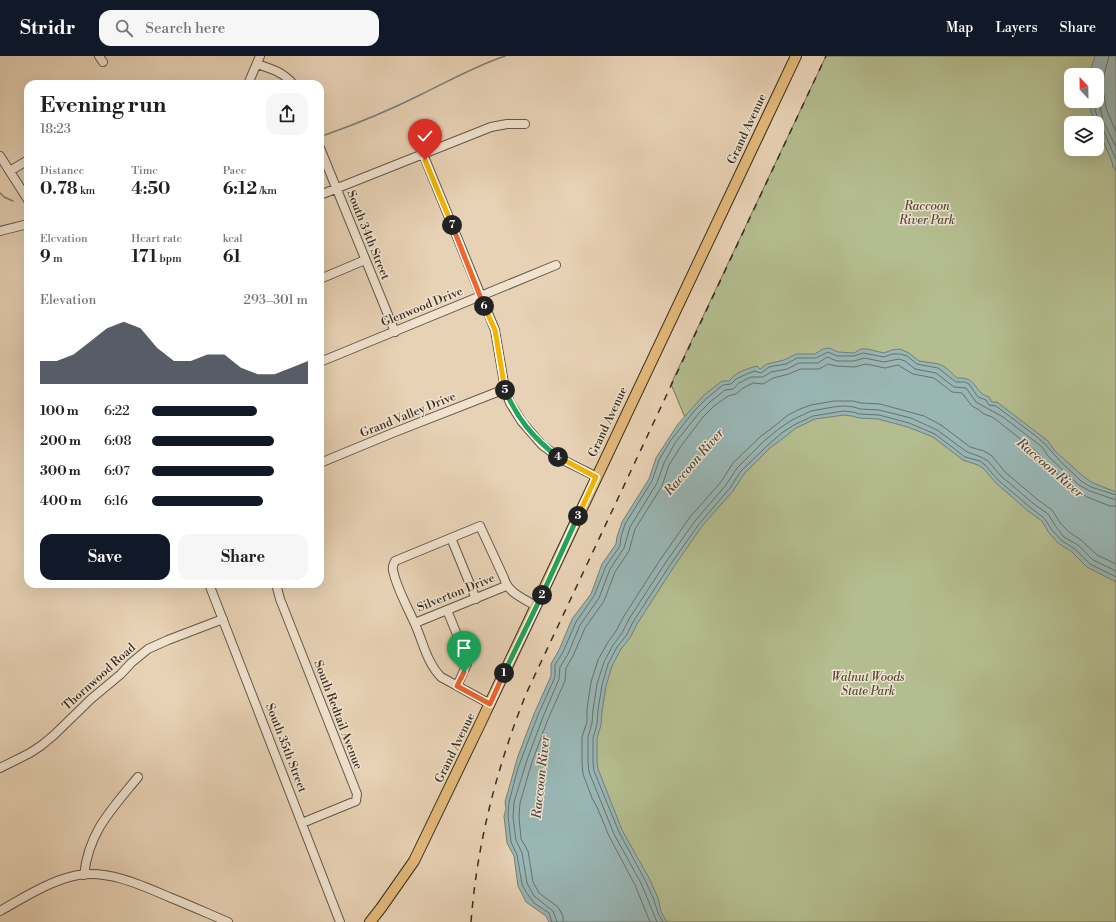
<!DOCTYPE html>
<html lang="en">
<head>
<meta charset="utf-8">
<style>
	:root { --surface:#fff; --page:#f6f6f6; --text:#202124; --muted:#757577; --accent:#111827 }
	body { margin:0; font-family:"Libre Bodoni",serif; background:var(--page); color:var(--text); height:100vh; display:flex; flex-direction:column; font-size:15px; white-space:nowrap }
	* { box-sizing:border-box; margin:0 }
	p { font-size:13px; color:var(--muted) }
	.icon { flex:none; width:22px; height:22px; fill:none; stroke:currentColor; stroke-width:2; stroke-linecap:round; stroke-linejoin:round }
	.map { position:relative; flex:1; overflow:hidden }
	.details { position:absolute; left:24px; top:24px; width:300px; height:508px; display:flex; flex-direction:column; background:var(--surface); border-radius:12px; box-shadow:0 4px 16px #0002 }
	.details>* { flex:none }
	.needle { width:26px; rotate:338deg }
	.controls { position:absolute; left:1064px; top:12px; display:grid; gap:8px }
	.controls a { display:grid; place-items:center; width:40px; height:40px; border-radius:8px; background:var(--surface); box-shadow:0 4px 16px #0002; font-size:20px }
	.pin { position:absolute; display:grid; place-items:center; width:34px; height:34px; color:#fff; margin:-41px -17px; border-radius:50% 50% 50% 0; rotate:-45deg; box-shadow:0 0 4px #0007 }
	.pin .icon { rotate:45deg }
	.km { position:absolute; width:20px; height:20px; margin:-10px; border-radius:50%; background:#222; color:#fff; font-size:11px; line-height:20px; text-align:center }
	.round { display:grid; place-items:center; flex:none; width:42px; height:42px; border-radius:12px; background:var(--page) }
	.headline { display:flex; align-items:center; justify-content:space-between; height:68px; padding:0 16px }
	h1 { font-size:22px; font-weight:800; line-height:30px }
	.metrics { display:grid; grid-template-columns:repeat(3,1fr); gap:6px; height:68px; padding:4px 16px }
	.metrics div { display:grid; align-content:center }
	.metrics b { font-size:17px; font-weight:800 }
	.metrics small { font-size:11px; font-weight:400 }
	.metrics p { font-size:11px }
	.chart { height:112px; padding:8px 16px }
	.chart p { display:flex; justify-content:space-between }
	.chart svg { width:100%; height:72px; margin-top:4px; fill:var(--accent); opacity:.7 }
	.button { display:flex; gap:8px; margin-top:auto; padding:8px 16px }
	.button a { flex:1; height:46px; border-radius:12px; background:var(--accent); color:#fff; font-size:16px; font-weight:800; line-height:46px; text-align:center }
	.button a+a { background:var(--page); color:var(--text) }
	ul { padding:0 16px; list-style:none; font-size:13px }
	li { display:grid; grid-template-columns:64px 48px 1fr; align-items:center; height:30px }
	li i { height:10px; border-radius:5px; background:var(--accent) }
	header { display:flex; align-items:center; gap:24px; box-sizing:border-box; height:56px; padding:0 20px; background:var(--accent); color:#fff }
	header strong { font-size:19px }
	nav { display:flex; gap:22px; margin-inline-start:auto; font-size:14px }
	.search { width:280px; height:36px; background:var(--page); display:flex; align-items:center; gap:10px; box-sizing:border-box; padding:0 14px; border-radius:12px; color:var(--muted); font-size:15px }
	.map>svg:first-child { display:block }
	.green { fill:#b4bd8f; stroke:#767558; fill-rule:evenodd }
	.water { fill:#99b6b5; stroke:#727f7a }
	.lines { fill:none; stroke-linecap:round; stroke-linejoin:round }
	.shore { stroke:#68726c; stroke-width:1 }
	.stream { stroke:#727f7a; stroke-width:1.5 }
	.minor-casing { stroke:#645647; stroke-width:10 }
	.major-casing { stroke:#382d22; stroke-width:12 }
	.minor { stroke:#f0e2cf; stroke-width:8 }
	.major { stroke:#e4b97a; stroke-width:10 }
	.rail { stroke:#382d22; stroke-width:1.5; stroke-dasharray:7 7; stroke-linecap:butt }
	.split-1-casing { stroke:#fff; stroke-width:8 }
	.split-2-casing { stroke:#fff; stroke-width:8 }
	.split-3-casing { stroke:#fff; stroke-width:8 }
	.split-4-casing { stroke:#fff; stroke-width:8 }
	.split-5-casing { stroke:#fff; stroke-width:8 }
	.split-6-casing { stroke:#fff; stroke-width:8 }
	.split-7-casing { stroke:#fff; stroke-width:8 }
	.split-8-casing { stroke:#fff; stroke-width:8 }
	.split-1 { stroke:#f0652b; stroke-width:5 }
	.split-2 { stroke:#22a559; stroke-width:5 }
	.split-3 { stroke:#22a559; stroke-width:5 }
	.split-4 { stroke:#f5b400; stroke-width:5 }
	.split-5 { stroke:#22a559; stroke-width:5 }
	.split-6 { stroke:#f5b400; stroke-width:5 }
	.split-7 { stroke:#f0652b; stroke-width:5 }
	.split-8 { stroke:#f5b400; stroke-width:5 }
	.labels { text-anchor:middle; dominant-baseline:central; stroke-width:3; stroke-linejoin:round; paint-order:stroke }
	.street-label { font-size:12px; fill:#382d22; stroke:#f0e2cf }
	.park-label { font-size:12px; font-style:italic; fill:#514a38; stroke:#f0e2cf }
	.water-label { font-size:13px; font-style:italic; fill:#4b483f; stroke:#f0e2cf }
</style>
</head>
<body>
<header>
<strong>Stridr</strong>
<div class="search"><svg class="icon" aria-label="search" viewBox="0 0 24 24"><circle cx="10" cy="10" r="6"/><path d="M15 15l6 6"/></svg>Search here</div>
<nav><a>Map</a><a>Layers</a><a>Share</a></nav>
</header>
<div class="map">
<svg width="1116" height="866" viewBox="0 0 1116 866">
	<rect width="100%" height="100%" fill="#e8d2b5"/>
	<filter id="stains"><feTurbulence type="fractalNoise" baseFrequency=".005" numOctaves="4"/><feColorMatrix values="0 0 0 0 .2 0 0 0 0 .09 0 0 0 0 .02 0 0 0 .5 -.17"/></filter>
	<radialGradient id="worn" r=".72"><stop offset=".6" stop-color="#630" stop-opacity="0"/><stop offset="1" stop-color="#630" stop-opacity=".3"/></radialGradient>
	<!-- green -->
	<path class="green" d="M826,0h290v461l-155,-128 -267,50 -23,-55zM1071,19h26v26h-26zM1071,67h26v26h-26z
		M878,343l99,57 139,111v355h-462l-85,-197 152,-247 108,-74z"/>
	<!-- water -->
	<path class="water" d="M1095,0h21v115l-3,-4 -1,-5 -15,-36v-3h-1l-5,-11 -1,-11h7v-26h-8z
		M829,292l9,4 16,1 7,-4h6l17,4 8,-3 8,-1 9,4 10,8 20,3 6,3 12,11c22,-1 15,14 32,19l3,5h5l51,39 6,9 30,27 9,6 23,9v90l-29,-15 -15,-15 -14,-9 -9,-10 -7,-12 -14,-10 -32,-28 -13,-15 -5,-3 -15,-5 -30,-23 -25,-10 -30,-8 -19,-1 -7,-2 -8,-1 -29,4 -19,9 -10,8 -16,12 -26,26 -11,17 -31,35 -29,42 -36,56 -7,14 -9,11 -9,17 -6,20 -4,25 -1,14 -4,13v24l1,7 24,61 27,48 9,20 3,14 6,10h-118l-3,-6 -20,-14 -8,-16 -4,-30 -7,-13 -3,-27 2,-7 -1,-7 13,-46 16,-42 17,-38v-12l8,-14 13,-31 19,-25 11,-30 14,-20 1,-7 5,-15 27,-43 7,-21 22,-34 26,-29 18,-14h7c7,-9 17,-12 28,-15l3,3 7,-5 17,-4 12,-6h19l8,-5z"/>
	<g class="lines">
		<!-- shore -->
		<path class="shore" d="M1109,0l-6,23 -5,9 6,7 2,13 10,24
			M1097,40l7,27 12,24
			M1094,45l1,9 4,11v4l4,4 13,31
			M552,866l-3,-9 -15,-10 -8,-11 -4,-8 -5,-29 -6,-13 -3,-26 1,-14 9,-34 20,-53 17,-38v-12l8,-13 13,-30 18,-26 12,-30 14,-20 1,-9 4,-13 27,-43 7,-21 12,-20 24,-30 12,-12 16,-13 8,-1 5,-5 13,-6 6,-2 6,2 8,-6 17,-3 11,-6h19l12,-6 9,4h17l9,-3 21,4 8,-3h8l7,2 10,8 21,4 18,14h9l4,2 9,13 8,3 3,5 7,1 41,31 8,7 16,18 20,19 10,6 25,8
			M557,866l-4,-11 -19,-15 -7,-13 -5,-30 -6,-13 -3,-23 1,-15 13,-42 16,-43 16,-38 1,-12 8,-13 12,-29 19,-27 11,-29 14,-21 6,-21 27,-44 7,-20 11,-20 24,-30 11,-11 15,-12 8,-1 6,-6 12,-6h12l8,-5 16,-3 12,-6h19l9,-6 10,4h17l10,-3 20,4 15,-3 6,2 10,8 21,4 18,14 12,1 10,14 27,15 39,30 6,9 31,29 11,6 26,9
			M563,866v-6l-5,-9 -19,-14 -6,-11 -5,-31 -7,-12 -2,-22 1,-14 12,-41 16,-43 17,-38 1,-13 7,-12 12,-28 19,-27 11,-29 14,-21 6,-22 27,-43 7,-21 12,-19 22,-29 11,-11 14,-10 8,-2 7,-6 10,-5 10,1 10,-6 16,-4 11,-5h19l9,-5 8,2 18,1 12,-3 19,4 13,-3 15,9 21,4 18,14 10,1 10,13 7,4 5,4 8,3 7,5 38,30 16,18 22,20 12,7 23,9h6
			M650,866l-15,-37 -26,-49 -12,-29 -5,-9 -9,-24 -1,-11v-26l5,-15v-13l4,-27 7,-22 10,-18 8,-11 8,-15 36,-56 30,-43 31,-35 12,-19 27,-26 17,-13 11,-9 12,-6 11,-4 23,-4h19l8,2 19,1 44,12 17,9 29,22 14,4 8,5 13,16 33,28 14,10 9,14 8,8 12,8 16,15 19,9
			M657,866l-16,-39 -27,-49 -25,-62 -1,-10v-25l4,-14 1,-13 4,-26 7,-22 9,-17 9,-12 7,-14 37,-57 29,-41 31,-36 11,-17 27,-27 16,-13 12,-8 19,-9 22,-4 11,-1 10,1 6,2 19,1 32,8 26,12 30,22 14,5 7,4 13,15 33,28 14,10 8,13 8,10 14,8 15,15 23,11
			M663,866l-5,-9 -4,-13 -9,-20 -26,-48 -25,-61 -1,-9v-24l4,-14 1,-14 4,-25 6,-21 9,-17 9,-11 7,-14 37,-57 29,-41 31,-36 11,-17 27,-26 15,-13 11,-7 19,-9 31,-5 9,1 6,2 20,1 30,8 26,11 30,23 15,4 5,4 13,15 33,28 13,10 8,12 9,10 14,9 15,15 26,13"/>
		<!-- stream -->
		<path class="stream" d="M325,79c31,-11 63,-24 93,-39 29,-14 57,-30 87,-40
			M0,137l4,4 9,4"/>
		<defs>
			<path id="minor" d="M99,0l4,6
				M257,8c15,5 26,8 36,20
				M248,28l12,-28
				M320,92l75,184
				M423,98l72,176 10,59 5,14 12,19 20,23 19,14 36,18
				M0,100l28,44
				M10,115l18,-11
				M320,139l171,-68 16,-3h18
				M0,175l28,-7
				M320,223l45,-19
				M320,306l236,-97
				M320,407l75,-31 110,-43
				M451,482l25,61
				M209,528l131,338
				M276,528l4,15 77,195 -1,7 -54,22
				M447,554l19,47 1,7 -10,22
				M415,567l91,-37
				M490,648l-49,-27c-14,-14 -18,-35 -26,-53 -7,-16 -19,-37 -22,-54 -1,-4 1,-6 2,-9l85,-35 24,52c4,15 19,20 32,28
				M0,712l30,-15 12,-8 12,-10 37,-36 30,-25 10,-11 17,-14 20,-9 55,-21
				M84,819c5,-44 28,-66 54,-98
				M0,855c23,-13 51,-31 78,-36 31,-5 63,10 91,22 20,8 40,17 59,25"/>
			<path id="major" d="M370,866l11,-14 33,-47 67,-139 315,-666"/>
		</defs>
		<!-- minor casing -->
		<use href="#minor" class="minor-casing"/>
		<!-- major casing -->
		<use href="#major" class="major-casing"/>
		<!-- minor -->
		<use href="#minor" class="minor"/>
		<!-- major -->
		<use href="#major" class="major"/>
		<!-- rail -->
		<path class="rail" d="M471,866c6,-79 26,-155 55,-228l300,-638"/>
	</g>
	<g class="lines">
		<defs>
			<path id="split-1" d="M464,616l-7,14 33,18 14,-31"/>
			<path id="split-2" d="M504,617l38,-78"/>
			<path id="split-3" d="M542,539l36,-79"/>
			<path id="split-4" d="M558,401l38,20 -18,39"/>
			<path id="split-5" d="M505,334c12,28 28,48 53,67"/>
			<path id="split-6" d="M484,250l11,24 10,60"/>
			<path id="split-7" d="M452,169l32,81"/>
			<path id="split-8" d="M425,104l27,65"/>
		</defs>
		<!-- split-1 casing -->
		<use href="#split-1" class="split-1-casing"/>
		<!-- split-2 casing -->
		<use href="#split-2" class="split-2-casing"/>
		<!-- split-3 casing -->
		<use href="#split-3" class="split-3-casing"/>
		<!-- split-4 casing -->
		<use href="#split-4" class="split-4-casing"/>
		<!-- split-5 casing -->
		<use href="#split-5" class="split-5-casing"/>
		<!-- split-6 casing -->
		<use href="#split-6" class="split-6-casing"/>
		<!-- split-7 casing -->
		<use href="#split-7" class="split-7-casing"/>
		<!-- split-8 casing -->
		<use href="#split-8" class="split-8-casing"/>
		<!-- split-1 -->
		<use href="#split-1" class="split-1"/>
		<!-- split-2 -->
		<use href="#split-2" class="split-2"/>
		<!-- split-3 -->
		<use href="#split-3" class="split-3"/>
		<!-- split-4 -->
		<use href="#split-4" class="split-4"/>
		<!-- split-5 -->
		<use href="#split-5" class="split-5"/>
		<!-- split-6 -->
		<use href="#split-6" class="split-6"/>
		<!-- split-7 -->
		<use href="#split-7" class="split-7"/>
		<!-- split-8 -->
		<use href="#split-8" class="split-8"/>
	</g>
	<g class="labels">
		<!-- street labels -->
		<g class="street-label">
			<text transform="translate(747 73) rotate(-65)">Grand Avenue</text>
			<text transform="translate(368 179) rotate(68)">South 34th Street</text>
			<text transform="translate(422 251) rotate(-22)">Glenwood Drive</text>
			<text transform="translate(408 359) rotate(-22)">Grand Valley Drive</text>
			<text transform="translate(608 366) rotate(-65)">Grand Avenue</text>
			<text transform="translate(456 537) rotate(-22)">Silverton Drive</text>
			<text transform="translate(99 621) rotate(-42)">Thornwood Road</text>
			<text transform="translate(338 659) rotate(69)">South Redtail Avenue</text>
			<text transform="translate(286 692) rotate(69)">South 35th Street</text>
			<text transform="translate(455 692) rotate(-64)">Grand Avenue</text>
		</g>
		<!-- park labels -->
		<g class="park-label">
			<text x="927" y="150">Raccoon<tspan x="927" dy="14">River Park</tspan></text>
			<text x="868" y="621">Walnut Woods<tspan x="868" dy="14">State Park</tspan></text>
		</g>
		<!-- water labels -->
		<g class="water-label">
			<text transform="translate(694 406) rotate(-49)">Raccoon River</text>
			<text transform="translate(1050 412) rotate(41)">Raccoon River</text>
			<text transform="translate(541 721) rotate(-84)">Raccoon River</text>
		</g>
	</g>
	<rect width="100%" height="100%" filter="url(#stains)"/>
	<rect width="100%" height="100%" fill="url(#worn)"/>
</svg>
<div class="controls">
<a><svg class="needle" viewBox="-14 -14 28 28"><path d="M0-13l5 13h-10z" fill="#e53935"/><path d="M0 13l5-13h-10z" fill="#757577"/></svg></a>
<a><svg class="icon" aria-label="layers" viewBox="0 0 24 24"><path d="M12 4l9 5-9 5-9-5zM3 14l9 5 9-5"/></svg></a>
</div>
<div class="pin" style="left:464px;top:616px;background:#1e9e55"><svg class="icon" aria-label="arrive" viewBox="0 0 24 24"><path d="M6 21V4h12l-3 4 3 4H6"/></svg></div>
<div class="pin" style="left:425px;top:104px;background:#d93025"><svg class="icon" aria-label="check" viewBox="0 0 24 24"><path d="M5 12l5 5 9-10"/></svg></div>
<b class="km" style="left:504px;top:617px">1</b>
<b class="km" style="left:542px;top:539px">2</b>
<b class="km" style="left:578px;top:460px">3</b>
<b class="km" style="left:558px;top:401px">4</b>
<b class="km" style="left:505px;top:334px">5</b>
<b class="km" style="left:484px;top:250px">6</b>
<b class="km" style="left:452px;top:169px">7</b>
<section class="details">
<div class="headline"><div><h1>Evening run</h1><p>18:23</p></div><a class="round"><svg class="icon" aria-label="share" viewBox="0 0 24 24"><path d="M12 15V3M7 8l5-5 5 5M5 13v7h14v-7"/></svg></a></div>
<div class="metrics">
<div><p>Distance</p><b>0.78<small> km</small></b></div>
<div><p>Time</p><b>4:50</b></div>
<div><p>Pace</p><b>6:12<small> /km</small></b></div>
</div>
<div class="metrics">
<div><p>Elevation</p><b>9<small> m</small></b></div>
<div><p>Heart rate</p><b>171<small> bpm</small></b></div>
<div><p>kcal</p><b>61</b></div>
</div>
<div class="chart"><p><span>Elevation</span>293–301 m</p>
<svg viewBox="0 0 160 44" preserveAspectRatio="none"><path d="M0 44V30L10 30L20 26L30 18L40 10L50 6L60 10L70 22L80 30L90 30L100 26L110 26L120 34L130 38L140 38L150 34L160 30V44z"/></svg>
</div>
<ul>
<li><b>100 m</b>6:22<i style="width:67%"></i></li>
<li><b>200 m</b>6:08<i style="width:78%"></i></li>
<li><b>300 m</b>6:07<i style="width:78%"></i></li>
<li><b>400 m</b>6:16<i style="width:71%"></i></li>
</ul>
<div class="button"><a>Save</a><a>Share</a></div>
</section>
</div>
</body>
</html>
